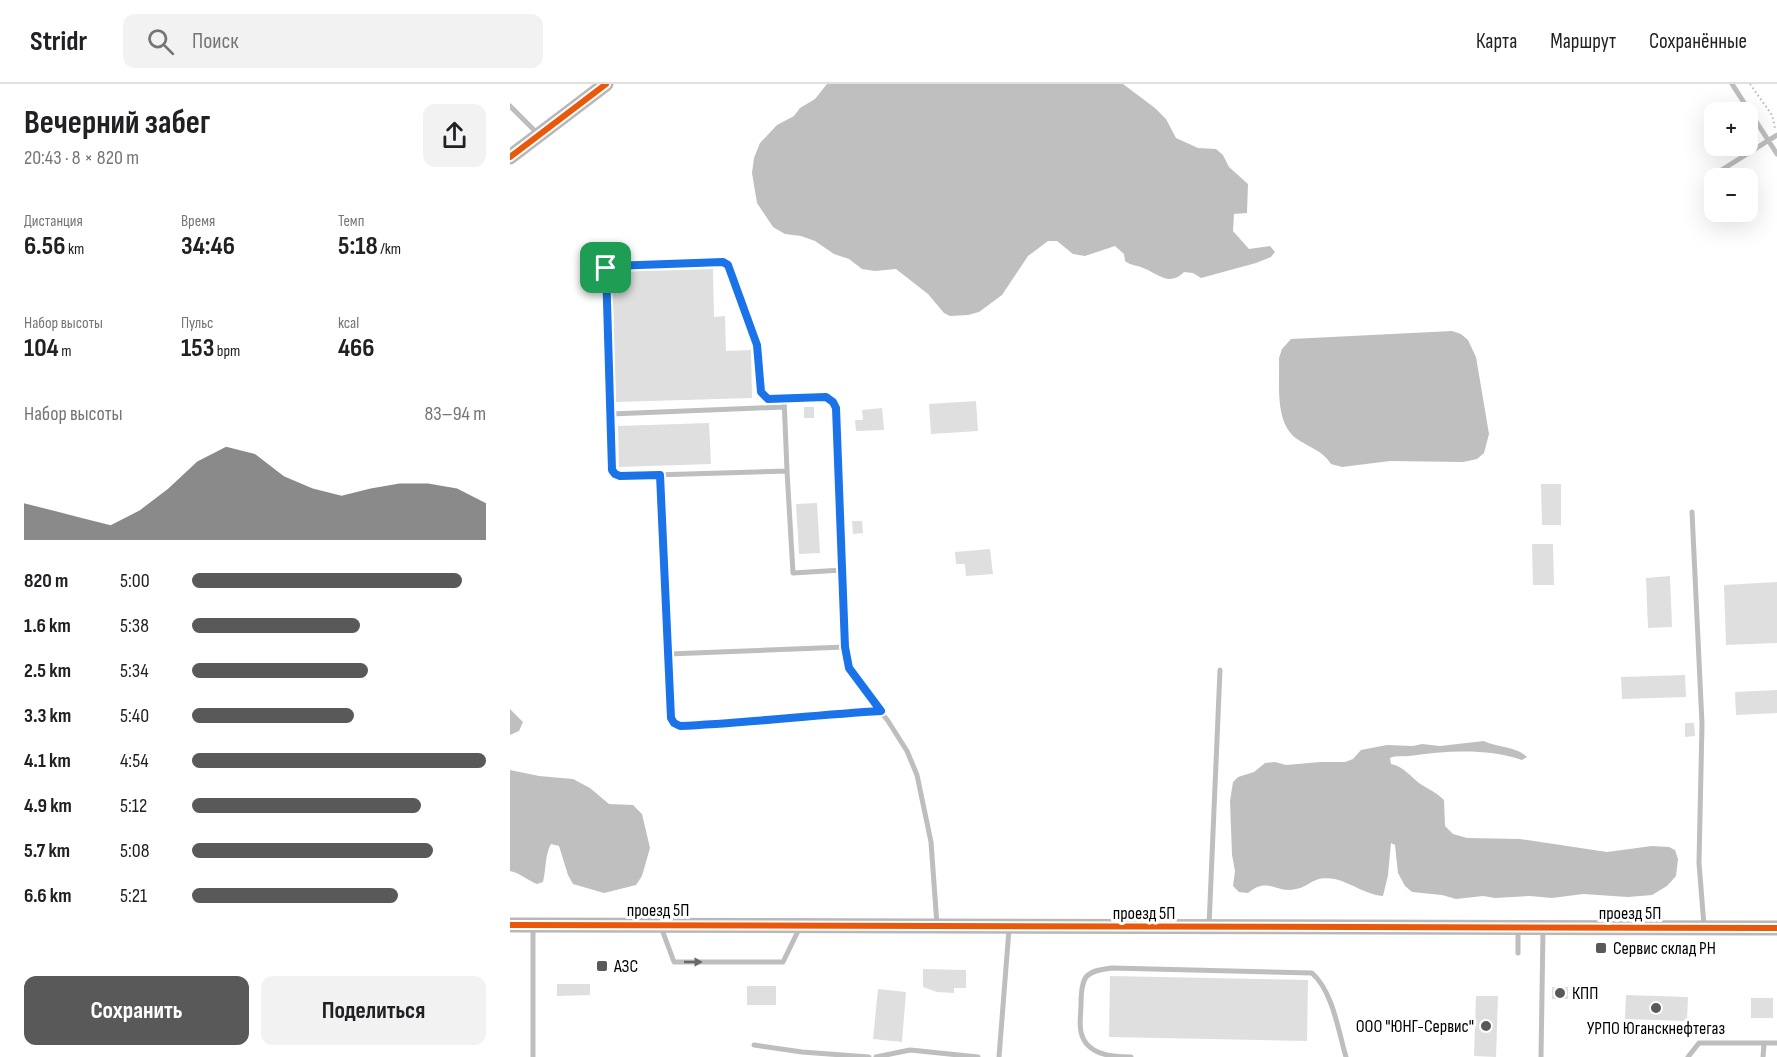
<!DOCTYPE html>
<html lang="ru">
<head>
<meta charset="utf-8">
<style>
	:root { --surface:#fff; --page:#f2f2f2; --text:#202124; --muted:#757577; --line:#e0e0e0; --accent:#595959 }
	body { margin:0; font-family:"Sofia Sans Condensed",sans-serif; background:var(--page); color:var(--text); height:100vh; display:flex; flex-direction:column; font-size:22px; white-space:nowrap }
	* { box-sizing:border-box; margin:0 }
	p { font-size:20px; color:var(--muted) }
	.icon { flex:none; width:33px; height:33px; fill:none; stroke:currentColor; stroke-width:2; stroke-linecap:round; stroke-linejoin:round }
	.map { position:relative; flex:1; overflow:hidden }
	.details { display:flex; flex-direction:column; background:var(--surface); width:510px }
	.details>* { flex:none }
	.tools { position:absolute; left:1194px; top:18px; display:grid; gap:12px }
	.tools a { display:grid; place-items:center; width:54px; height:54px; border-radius:12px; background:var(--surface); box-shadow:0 6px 24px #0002; font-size:30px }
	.pin { position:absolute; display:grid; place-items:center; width:51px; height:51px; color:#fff; margin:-26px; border-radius:12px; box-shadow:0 3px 9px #0006 }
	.round { display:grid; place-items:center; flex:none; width:63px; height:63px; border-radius:12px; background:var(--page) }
	.overview { display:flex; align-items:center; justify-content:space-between; height:102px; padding:0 24px }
	h1 { font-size:33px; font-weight:700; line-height:45px }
	.metrics { display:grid; grid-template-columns:repeat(3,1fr); gap:9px; height:102px; padding:6px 24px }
	.metrics div { display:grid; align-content:center }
	.metrics b { font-size:26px; font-weight:700 }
	.metrics small { font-size:16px; font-weight:400 }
	.metrics p { font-size:16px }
	.chart { height:168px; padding:12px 24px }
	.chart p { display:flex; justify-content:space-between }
	.chart svg { width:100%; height:108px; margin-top:6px; fill:var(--accent); opacity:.7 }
	.primary-button { display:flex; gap:12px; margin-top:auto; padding:12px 24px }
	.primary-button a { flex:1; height:69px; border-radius:12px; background:var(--accent); color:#fff; font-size:24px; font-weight:700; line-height:69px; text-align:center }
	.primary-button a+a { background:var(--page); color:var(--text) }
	ul { padding:0 24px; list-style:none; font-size:20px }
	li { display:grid; grid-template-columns:96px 72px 1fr; align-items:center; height:45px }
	li i { height:15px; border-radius:8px; background:var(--accent) }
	header { display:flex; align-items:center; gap:36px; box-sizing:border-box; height:84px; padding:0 30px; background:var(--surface); border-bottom:2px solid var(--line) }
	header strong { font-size:28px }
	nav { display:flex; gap:33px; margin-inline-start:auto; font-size:21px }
	.search { width:420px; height:54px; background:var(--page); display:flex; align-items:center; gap:15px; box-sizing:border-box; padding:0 21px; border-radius:12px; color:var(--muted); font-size:22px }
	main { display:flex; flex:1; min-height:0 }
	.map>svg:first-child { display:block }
	.water { fill:#bfbfbf }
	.building { fill:#dfdfdf }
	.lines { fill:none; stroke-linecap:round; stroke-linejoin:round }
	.path { stroke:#b9b9b9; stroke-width:2; stroke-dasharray:1.5 3; stroke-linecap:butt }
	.lane { stroke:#bebebe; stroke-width:5 }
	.secondary { stroke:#b8b8b8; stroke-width:15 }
	.cycleway-casing { stroke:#fff; stroke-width:10 }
	.cycleway { stroke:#e8590c; stroke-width:6 }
	.oneway { fill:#686868 }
	.route-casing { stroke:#fff; stroke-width:12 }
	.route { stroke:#1a73e8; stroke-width:8 }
	.poi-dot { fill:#595959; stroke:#fff; stroke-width:2 }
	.labels { text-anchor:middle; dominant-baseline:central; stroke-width:6; stroke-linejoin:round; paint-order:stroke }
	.street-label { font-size:18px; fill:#000; stroke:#fff }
	.poi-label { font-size:18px; fill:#000; stroke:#fff; text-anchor:start }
</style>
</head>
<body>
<header>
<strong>Stridr</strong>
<div class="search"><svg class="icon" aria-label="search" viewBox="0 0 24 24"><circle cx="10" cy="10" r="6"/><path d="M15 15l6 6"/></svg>Поиск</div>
<nav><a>Карта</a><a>Маршрут</a><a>Сохранённые</a></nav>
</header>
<main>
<section class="details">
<div class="overview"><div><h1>Вечерний забег</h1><p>20:43 · 8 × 820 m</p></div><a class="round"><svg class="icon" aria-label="share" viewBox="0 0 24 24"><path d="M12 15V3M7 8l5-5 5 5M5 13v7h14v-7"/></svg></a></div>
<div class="metrics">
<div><p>Дистанция</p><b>6.56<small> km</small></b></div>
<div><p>Время</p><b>34:46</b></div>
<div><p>Темп</p><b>5:18<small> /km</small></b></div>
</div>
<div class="metrics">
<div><p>Набор высоты</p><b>104<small> m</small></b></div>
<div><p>Пульс</p><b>153<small> bpm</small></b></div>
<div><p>kcal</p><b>466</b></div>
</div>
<div class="chart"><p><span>Набор высоты</span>83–94 m</p>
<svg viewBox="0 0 160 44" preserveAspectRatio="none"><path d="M0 44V29L10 32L20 35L30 38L40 32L50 23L60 12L70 6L80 9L90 18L100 23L110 26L120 23L130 21L140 21L150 23L160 29V44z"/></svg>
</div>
<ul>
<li><b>820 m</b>5:00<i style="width:92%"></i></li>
<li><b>1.6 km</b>5:38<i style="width:57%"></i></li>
<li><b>2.5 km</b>5:34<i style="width:60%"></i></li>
<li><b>3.3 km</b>5:40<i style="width:55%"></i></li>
<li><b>4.1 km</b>4:54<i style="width:100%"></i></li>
<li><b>4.9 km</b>5:12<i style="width:78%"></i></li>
<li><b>5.7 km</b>5:08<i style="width:82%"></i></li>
<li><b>6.6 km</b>5:21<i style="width:70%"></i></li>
</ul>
<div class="primary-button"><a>Сохранить</a><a>Поделиться</a></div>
</section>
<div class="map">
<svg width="1267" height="973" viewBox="0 0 1267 973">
	<rect width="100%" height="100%" fill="#fff"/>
	<!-- water -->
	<path class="water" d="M317,0h296l32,24 11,11 10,19 22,10 18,1 7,6 6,12 19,17 -1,29 -13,1 -1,17 16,18 21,-3 5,6 -4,5 -15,6 -55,15 -8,-5 -9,-1c-15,15 -25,2 -41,-4 -6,-3 -12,-2 -18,-7l-1,-7 -9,-8 -30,10 -12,-2 -16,-13h-9l-20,15 -26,39 -23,17 -11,3 -18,1 -6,-3 -16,-19 -32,-25 -21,2 -13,-2 -13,-10 -15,-5 -19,-13 -14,-5 -16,-2 -12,-7 -16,-24 -5,-30 2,-15 6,-15 17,-18 17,-9 6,-8 15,-9z
		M942,247l9,3 7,6 8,17 13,77 -5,19 -7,6 -14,3 -73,-1 -48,6 -11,-3c-9,-14 -21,-16 -34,-25 -23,-16 -17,-56 -18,-81l3,-9 9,-10z
		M0,625l13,13 -4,9 -9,4z
		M974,657c14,7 32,5 43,16l-5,3c-36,-12 -76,-9 -113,-4 -7,1 -12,-1 -19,2l1,6c13,3 18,11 28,19 9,6 17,9 25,17l1,26 8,8 14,4 53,1 87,13 45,-6 17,1 6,3 3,9 -2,17 -9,10 -15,9 -24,2 -45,-3 -31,4 -22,-2 -35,2 -12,-2 -27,3 -14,-4 -30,-3 -7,-6 -7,-13 -3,-28 -4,-2 -3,32 -5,21c-16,-1 -32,-13 -48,-17 -22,-4 -24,7 -39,10 -21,5 -27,-13 -48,4l-9,-1 -6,-6 2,-15 -3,-16 -2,-54 3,-19 5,-5 16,-5 11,-9 10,-1 11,3 34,-3h25l8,-3 8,-9 26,-5 26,1 9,-2 18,2z
		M0,686l29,6 34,3 17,9 19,16 24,1 9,9 8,34 -8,28 -6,9 -32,8 -31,-9 -5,-9 -9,-29 -8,-2c-6,10 -5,26 -8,38l-6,2c-10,-4 -17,-11 -27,-13z"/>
	<!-- building -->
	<path class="building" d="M203,185l1,48 11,-1 1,35 25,-1 1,48 -136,4 -4,-130z
		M466,317l2,30 -47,3 -2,-30z
		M294,323h10v11h-10z
		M372,324l2,22 -28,1 -1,-11h8l-1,-10z
		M199,339l2,41 -92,3 -1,-41z
		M1031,400h20v41h-19z
		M307,419l3,50 -21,1 -3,-50z
		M342,437h10l1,12 -10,1z
		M1022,460h21l1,41h-21z
		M480,465l3,25 -27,2 -1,-12h-9l-1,-12z
		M1160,492l2,51 -24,1 -2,-50z
		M1267,498v61l-51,2 -2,-60z
		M1175,591l1,22 -64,2 -1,-22z
		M1267,606v23l-41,2 -1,-23z
		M1175,639h9l1,13 -10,1z
		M413,885l43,1v18h-12v5l-17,-1 -14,-5z
		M600,892l198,4 -1,61 -198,-4z
		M47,900h33v11l-33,1z
		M237,902h29v19h-29z
		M1042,903h16v12h-16z
		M368,905l28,3 -4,50 -29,-3z
		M1116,911l62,2 -1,24 -62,-2z
		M966,912h22l-2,61 -22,-1z
		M1241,914h22v20h-22z"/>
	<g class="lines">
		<!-- path -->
		<path class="path" d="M1240,0l22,31 3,13"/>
		<!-- lane -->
		<path class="lane" d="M1222,0l45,70
			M0,22l28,28
			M1210,87l57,-36
			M274,314l3,73 -167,5 -5,-2 -2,-4 -6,-202 4,-2 112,-4 5,3 29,80 4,47 7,7 58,-2 7,5 3,6 9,239 4,21 7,12 32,41 19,30 10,24 14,67 6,83
			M101,330l173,-7
			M277,387l6,102 49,-3
			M150,391l11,243 3,5 5,3 65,-3 56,-7 81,-5
			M1182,428l10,212 -3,139 5,63
			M159,570l176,-7
			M699,842l11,-256
			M151,843l13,35h109l16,-33
			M1008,869v-23
			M244,961l48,7 67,5
			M23,973v-130
			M366,973l34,-7 68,7
			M489,973l10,-128
			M621,973c-19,0 -45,-2 -50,-25 -2,-8 0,-19 0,-28 0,-8 0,-20 5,-27 6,-7 18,-8 26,-9l200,5c21,19 26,57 34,84
			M1031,973l2,-127
			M1178,973l11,-14h78
			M1253,973l1,-13"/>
		<!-- secondary -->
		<path class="secondary" d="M0,73l96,-73
			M0,841l1267,3"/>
		<defs>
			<path id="cycleway" d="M0,73l96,-73
				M0,841l1267,3"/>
		</defs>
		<!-- cycleway casing -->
		<use href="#cycleway" class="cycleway-casing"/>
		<!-- cycleway -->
		<use href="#cycleway" class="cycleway"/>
	</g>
	<!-- one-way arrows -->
	<defs><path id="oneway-solid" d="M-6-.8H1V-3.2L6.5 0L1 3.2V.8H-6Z" transform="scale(1.5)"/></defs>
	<use class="oneway" href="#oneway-solid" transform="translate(183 878)"/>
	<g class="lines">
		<defs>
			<path id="route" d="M213,178l5,3 29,80 4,47 7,7 58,-2 7,5 3,6 9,239 4,21 32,43c-68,4 -134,12 -201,15l-6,-3 -3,-5 -11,-243 -40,1 -5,-2 -3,-4 -6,-202 5,-2z"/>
		</defs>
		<!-- route casing -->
		<use href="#route" class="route-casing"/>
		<!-- route -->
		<use href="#route" class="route"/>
	</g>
	<!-- markers -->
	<g class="poi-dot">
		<rect x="1085" y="858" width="12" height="12" rx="3"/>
		<rect x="86" y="876" width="12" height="12" rx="3"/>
		<circle cx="1050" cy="909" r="6"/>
		<circle cx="1146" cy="924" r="6"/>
		<circle cx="976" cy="942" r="6"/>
	</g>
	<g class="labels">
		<!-- street labels -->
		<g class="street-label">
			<text x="148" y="826">проезд 5П</text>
			<text x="634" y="829">проезд 5П</text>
			<text x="1120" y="829">проезд 5П</text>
		</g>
		<!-- poi labels -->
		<g class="poi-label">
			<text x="1103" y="864">Сервис склад РН</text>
			<text x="104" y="882">АЗС</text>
			<text x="1062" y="909">КПП</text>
			<text x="964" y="942" text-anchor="end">ООО "ЮНГ-Сервис"</text>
			<text x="1146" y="944" text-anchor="middle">УРПО Юганскнефтегаз</text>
		</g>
	</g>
</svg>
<div class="tools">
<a>+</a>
<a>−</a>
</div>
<div class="pin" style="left:96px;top:184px;background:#1e9e55"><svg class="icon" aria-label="arrive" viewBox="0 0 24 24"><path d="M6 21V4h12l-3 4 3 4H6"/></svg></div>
</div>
</main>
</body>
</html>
